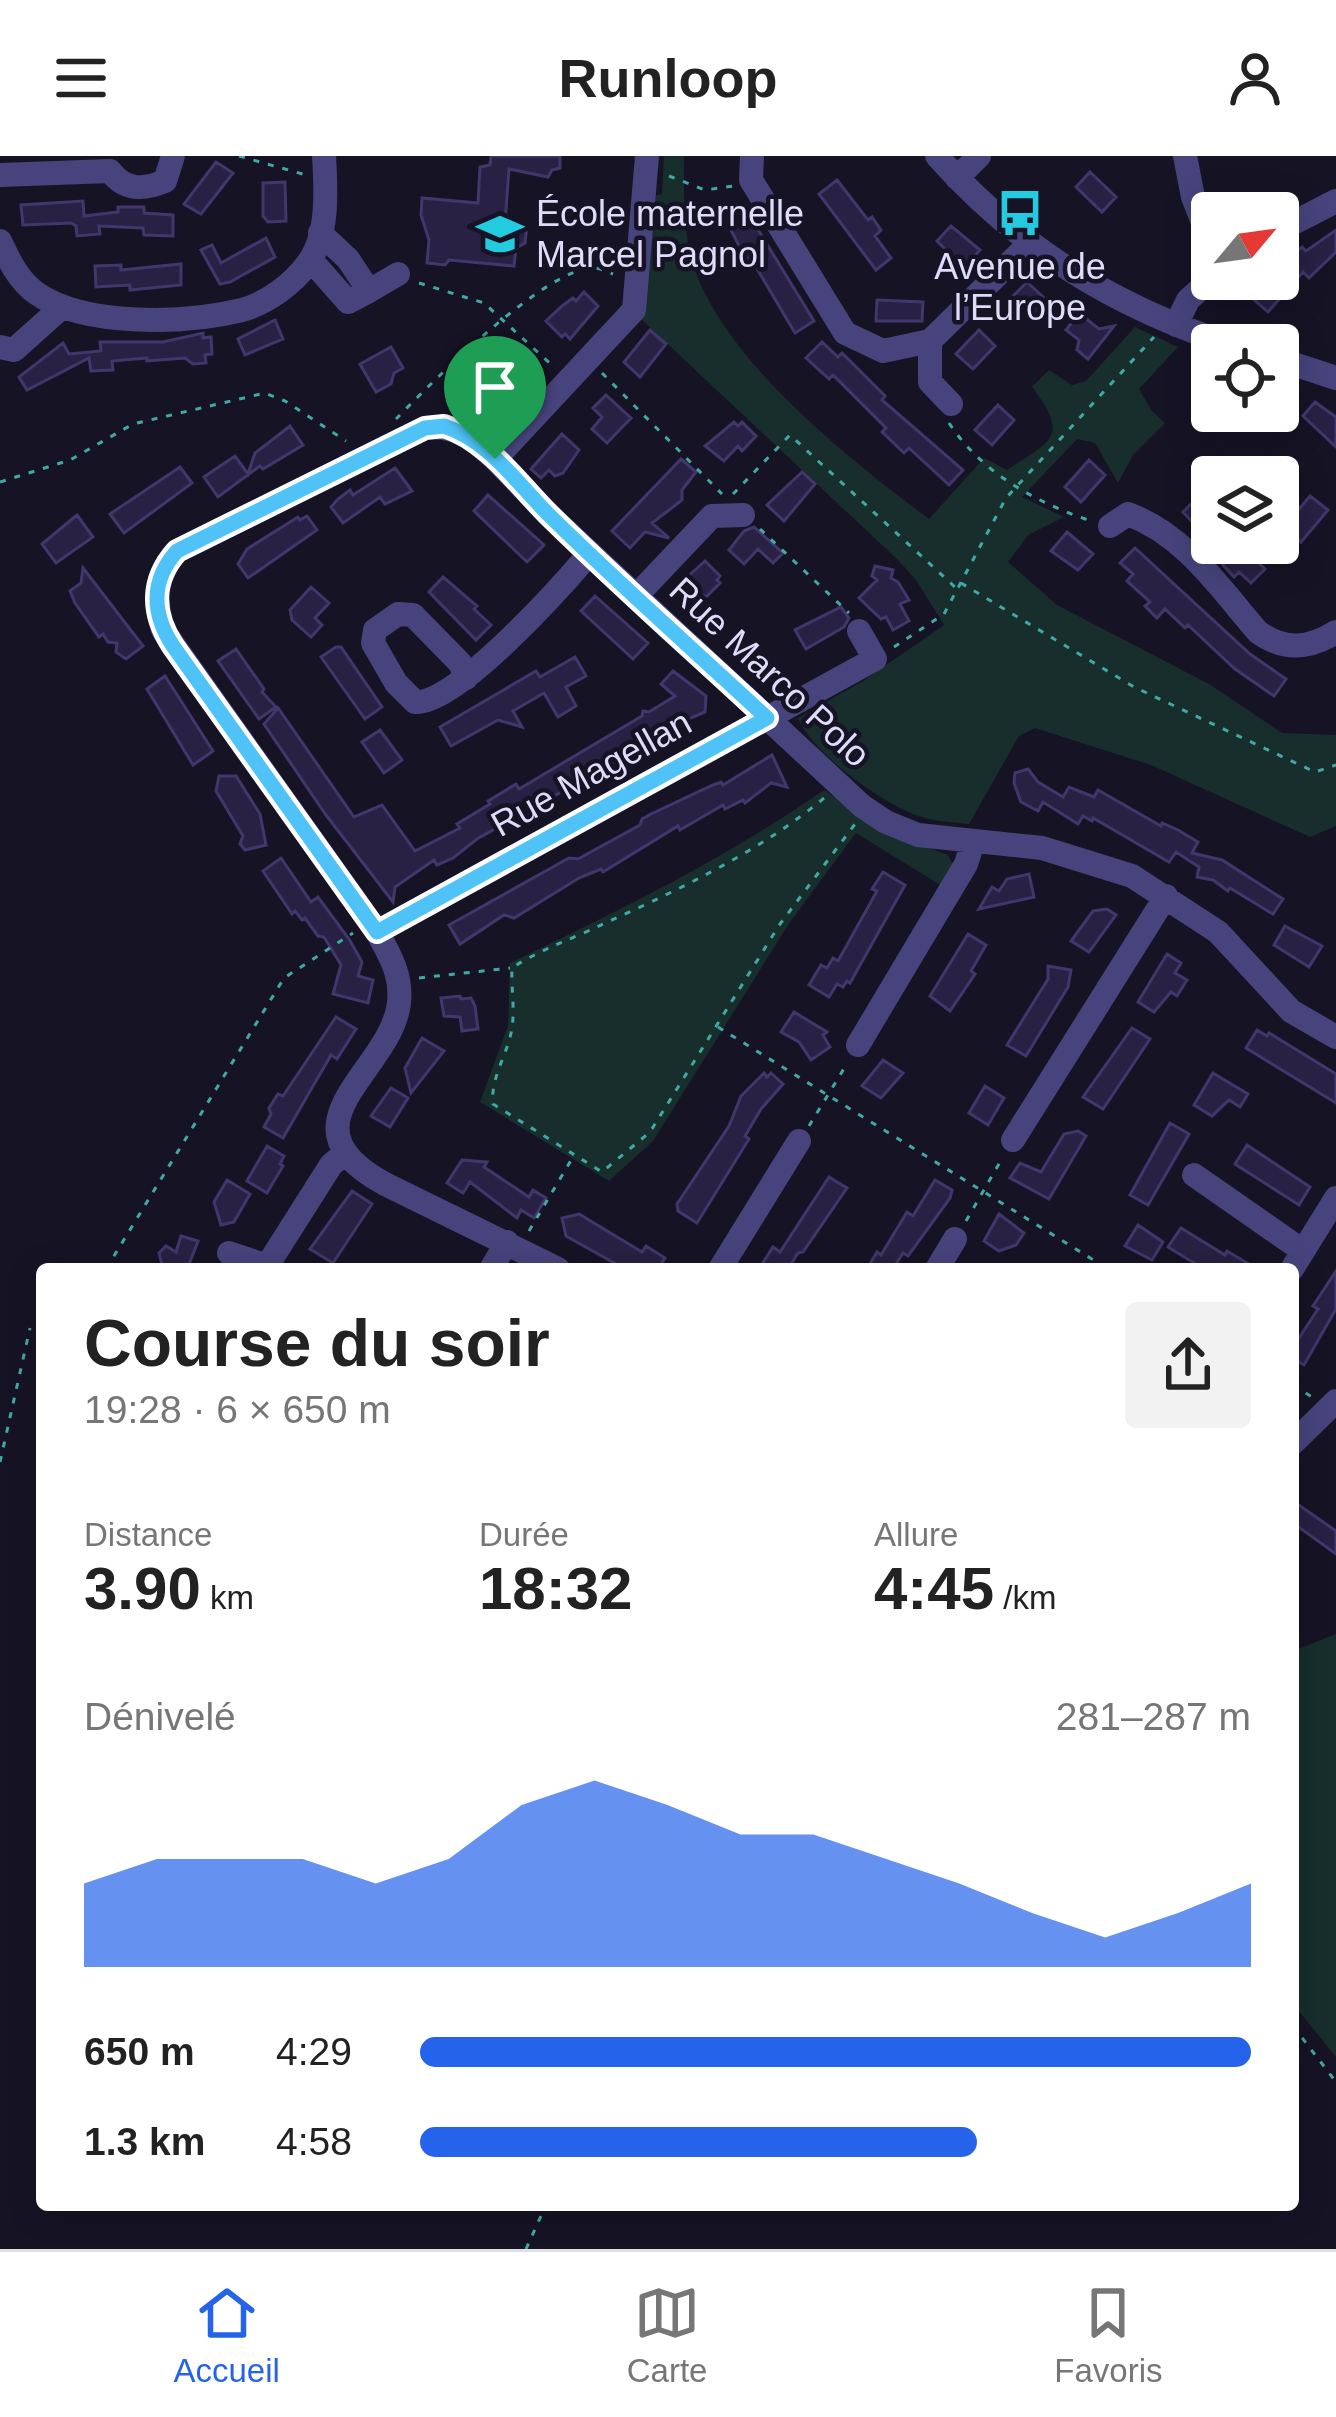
<!DOCTYPE html>
<html lang="fr">
<head>
<meta charset="utf-8">
<style>
	:root { --surface:#fff; --page:#f2f2f2; --text:#222; --muted:#767676; --line:#e0e0e0; --accent:#2563eb }
	body { margin:0; font-family:Arial,sans-serif; background:var(--page); color:var(--text); height:100vh; display:flex; flex-direction:column; font-size:45px; white-space:nowrap }
	* { box-sizing:border-box; margin:0 }
	p { font-size:39px; color:var(--muted) }
	.icon { flex:none; width:66px; height:66px; fill:none; stroke:currentColor; stroke-width:2; stroke-linecap:round; stroke-linejoin:round }
	.map { position:relative; flex:1; overflow:hidden }
	.details { position:absolute; left:36px; top:1107px; width:1263px; height:948px; display:flex; flex-direction:column; background:var(--surface); border-radius:12px; box-shadow:0 6px 30px #0003 }
	.details>* { flex:none }
	.needle { width:78px; rotate:61deg }
	.tools { position:absolute; left:1191px; top:36px; display:grid; gap:24px }
	.tools a { display:grid; place-items:center; width:108px; height:108px; border-radius:12px; background:var(--surface); box-shadow:0 6px 30px #0003; font-size:60px }
	.pin { position:absolute; display:grid; place-items:center; width:102px; height:102px; color:#fff; margin:-123px -51px; border-radius:50% 50% 50% 0; rotate:-45deg; box-shadow:0 0 12px #0007 }
	.pin .icon { rotate:45deg }
	.round { display:grid; place-items:center; flex:none; width:126px; height:126px; border-radius:12px; background:var(--page) }
	.headline { display:flex; align-items:center; justify-content:space-between; height:204px; padding:0 48px }
	h1 { font-size:66px; font-weight:600; line-height:90px }
	.metrics { display:grid; grid-template-columns:repeat(3,1fr); gap:18px; height:204px; padding:12px 48px }
	.metrics div { display:grid; align-content:center }
	.metrics b { font-size:60px; font-weight:600 }
	.metrics small { font-size:33px; font-weight:400 }
	.metrics p { font-size:33px }
	.chart { height:336px; padding:24px 48px }
	.chart p { display:flex; justify-content:space-between }
	.chart svg { width:100%; height:216px; margin-top:12px; fill:var(--accent); opacity:.7 }
	ul { padding:0 48px; list-style:none; font-size:39px }
	li { display:grid; grid-template-columns:192px 144px 1fr; align-items:center; height:90px }
	li i { height:30px; border-radius:15px; background:var(--accent) }
	header { display:flex; justify-content:space-between; align-items:center; height:156px; padding:0 48px; background:var(--surface); font-size:54px; font-weight:600 }
	.tabs { display:flex; justify-content:space-around; align-items:center; height:168px; border-top:3px solid var(--line); background:var(--surface); font-size:33px; color:var(--muted) }
	.tabs a { display:grid; justify-items:center; gap:6px }
	.tabs .current { color:var(--accent) }
	.map>svg:first-child { display:block }
	.green { fill:#172e2d }
	.building { fill:#282143; stroke:#42376c; stroke-width:3 }
	.lines { fill:none; stroke-linecap:round; stroke-linejoin:round }
	.path { stroke:#41a9a3; stroke-width:3; stroke-dasharray:6 9; stroke-linecap:butt }
	.minor { stroke:#47447d; stroke-width:24 }
	.route-casing { stroke:#fff; stroke-width:24 }
	.route { stroke:#4fc3f7; stroke-width:15 }
	.labels { text-anchor:middle; dominant-baseline:central; stroke-width:9; stroke-linejoin:round; paint-order:stroke }
	.poi-label { font-size:36px; fill:#dfdcfa; stroke:#161325; text-anchor:start }
	.street-label { font-size:36px; fill:#dfdcfa; stroke:#161325 }
</style>
</head>
<body>
<header><svg class="icon" aria-label="menu" viewBox="0 0 24 24"><path d="M4 6h16M4 12h16M4 18h16"/></svg>Runloop<svg class="icon" aria-label="person" viewBox="0 0 24 24"><circle cx="12" cy="8" r="4"/><path d="M4 21q1-7 8-7t8 7"/></svg></header>
<div class="map">
<svg width="1336" height="2093" viewBox="0 0 1336 2093">
	<rect width="100%" height="100%" fill="#161325"/>
	<!-- green -->
	<path class="green" d="M664,0h20c0,29 -1,63 5,92 20,102 160,211 240,271l55,-61 23,12c45,-30 63,-33 25,-83l17,-17 23,15 14,-4 49,-54 43,20 -39,42 13,22 13,12 -32,32 -15,28 -23,-40 -18,-4 -55,58 42,20 -36,18 -20,27 49,43 152,79 73,49 54,2v91l-26,11 -159,-72 -116,-37 -16,8 -50,88c-15,-2 -32,-2 -47,-7 -36,-10 -110,-64 -124,-99l65,-37 81,-56 -28,-45 -18,-20 -256,-240 12,-124 8,-2z
		M824,634l58,40 66,25 5,9 -11,22 -86,-53 -66,89 -137,219 -44,40 -129,-79 28,-76 2,-63c109,-52 215,-104 314,-173z
		M1336,1478v423l-43,-53v-353z"/>
	<!-- building -->
	<path class="building" d="M491,0h69v12l-8,2 -4,7 -39,-8 -4,54 22,2 -2,18 -9,5 -2,18 -65,-6 -4,5 -18,-2 2,-23 -8,-25 1,-17 56,5 2,-36 10,-2z
		M216,6l17,11 -32,41 -17,-10z
		M1090,16l26,25 -14,15 -26,-25z
		M837,24l31,40 4,-3 9,13 -6,6 16,22 -15,12 -57,-76z
		M285,26l1,39 -18,1 -5,-6v-33z
		M83,45l1,15 34,-4v-5h26v6l29,2v21l-29,-1 -1,-7 -44,-2 1,8 -23,2 -1,-10 -5,-3 -48,2 -2,-20z
		M743,49l71,116 -19,12 -45,-76 -4,2 -22,-42z
		M951,70l29,24 -16,18 -27,-27z
		M1336,74v22l-27,26 -6,-6 -35,40 -17,-15 16,-18h11v-10l24,-22 4,4z
		M266,82l9,19 -45,25 -10,2 -19,-34 11,-5 9,18z
		M181,108v21l-51,5v-5l-34,2 -1,-21 26,-1v5z
		M1027,126l26,24 -14,16 -27,-25z
		M584,136l14,14 -28,33 -5,-5 -3,3 -16,-16 16,-15 11,-8 3,3z
		M877,144l46,2 -1,19h-46z
		M1079,157l20,16 15,-3 -26,33 -11,-9 2,-10 -13,-10z
		M275,164l8,19 -38,16 -7,-16z
		M650,174l16,14 -26,33 -16,-15z
		M979,174l16,16 -22,23 -17,-15z
		M203,177v5l8,-1 1,17 -7,1 1,8 -13,1 -8,-6 -38,3v-3l-35,3 1,9 -22,1 -2,-13 -62,32 -8,-13 44,-34 6,11 32,-3 -1,-9h63z
		M822,186l16,15 4,-4 43,43 -3,4 81,70 -14,15 -40,-37 -5,5 -22,-21 4,-4 -53,-53 -4,4 -23,-21z
		M391,191l12,21 -9,5 -3,11 -15,8 -16,-28z
		M606,239l25,23 -24,25 -15,-14 10,-12 -9,-9z
		M1315,246l21,15v30l-33,-31z
		M998,249l16,15 -22,25 -17,-15z
		M734,266l4,4 4,-4 14,14 -14,15 -4,-5 -14,15 -19,-15z
		M290,270l13,19 -40,24 -3,-3 -42,31 -14,-20 31,-21 13,18 7,-21z
		M562,278l17,16 -16,23 -8,3 -6,-6 -8,8 -10,-9z
		M681,303l15,13 -14,18v10l-30,23 17,15 -24,-6 -15,16 -18,-17z
		M1089,304l16,15 -24,27 -16,-15z
		M180,311l12,16 -68,50 -14,-19z
		M395,312l17,23 -27,13 -5,-7 -37,26 -12,-16 7,-8 12,-9 3,5z
		M802,316l13,12 -31,37 -17,-16z
		M488,339l56,50 -17,17 -53,-51z
		M1310,340l18,14 -27,32 -17,-15z
		M1212,341v46l-29,-31 14,-14 7,7z
		M77,359l16,22 -37,26 -14,-19z
		M307,360l10,14 -69,48 -10,-14 9,-15 51,-32 2,3z
		M754,371l29,26 -10,10 -15,-14 -14,15 -15,-14 15,-19z
		M1067,376l26,22 -15,16 -27,-19z
		M1238,387l27,26 -14,14 -12,-11 -5,5 -11,-12 6,-5 -4,-4z
		M1135,392l115,106 36,25 -12,17 -39,-27 -47,-44 -3,3 -20,-19 -8,9 -12,-12 5,-4 -23,-21 6,-7 -13,-11z
		M705,405l15,15 -3,4 3,3 -13,13h-9l-15,-15z
		M875,410l18,4 -2,8 7,4 11,18 -9,4 9,17 -16,9 -7,-13 -5,2 -22,-21 18,-18 -5,-4z
		M83,412l60,78 -17,13 -10,-7 1,-9 -9,-1 -5,-8 -4,3 -24,-34 -5,-12 11,-8z
		M443,421l34,29 -3,3 17,16 -15,15 -47,-48z
		M311,431l18,16 -14,15 7,7 -11,12 -19,-17 -2,-10z
		M595,440l53,47 -15,16 -52,-48z
		M841,451l8,11 -5,9 -38,22 -11,-19z
		M336,491h5l41,60 -17,12 -44,-62z
		M236,493l28,40 -2,3 14,15 -17,12 -41,-58z
		M575,501l11,19 -20,11 10,19 -18,11 -14,-24 -31,18 9,16 -24,-7 -47,26 -11,-19 96,-56 4,6z
		M673,515l33,25 -1,16 -45,19 -38,23 2,3 -147,82 -24,19 -16,7 -3,-5 -39,27 -2,15 -67,-87 -62,-91 14,-16 76,109 28,-12 33,46 45,-23 -3,-4 33,-20 -2,-3 28,-17 3,5 123,-73 1,-5 6,1 26,-16 -14,-12z
		M165,520l48,75 -20,14 -46,-76z
		M380,574l22,30 -18,13 -22,-31z
		M772,599l15,32 -16,-4 -26,20 -2,-3 -18,9 -2,-4 -43,25 -2,-4 -75,46 -2,-3 -22,9 -65,40 -10,-3 -44,29 -11,-19 120,-67 9,1 62,-34 2,-6 9,-5 62,-29 8,-3 2,3z
		M1028,613l10,13 25,15 6,-10 25,10 4,-7 63,36 1,-3 16,7 20,12 -6,11 30,7 61,39 -10,15 -43,-26 -2,3 -15,-11 -16,-3 2,-10 -23,-15 -7,10 -76,-44 -1,3 -9,-5 -5,8 -35,-22 -5,9 -17,-9 -7,-19 1,-10z
		M219,620h17l24,38 6,31 -21,5 -5,-6 3,-8 -27,-45z
		M281,702l30,44 7,-5 31,42 13,23 -4,14 15,4 -5,23 -35,-9 8,-29 -17,-28 -6,-1 -13,-18 -3,2 -7,-9 -3,3 -29,-43z
		M883,716l22,13 -55,98 -3,-2 -4,6 -6,-3 -8,13 -20,-12 12,-20 6,3 6,-10 5,3 39,-70 -5,-2z
		M1029,718l5,23 -55,12 13,-22 7,4 8,-12z
		M1107,753l9,6 -27,37 -18,-11 22,-30z
		M1285,770l37,20 -13,21 -35,-22z
		M968,778l18,11 -15,26 4,3 -25,37 -20,-15z
		M1167,798l14,9 -6,10 12,7 -10,16 -6,-4 -17,20 -16,-10z
		M1048,810l23,4 -3,17 -42,69 -19,-11 41,-66z
		M460,840l1,3 10,-1 4,8 3,23 -16,2 -2,-14 -16,-1 -3,-18z
		M794,856l33,20 -4,3 7,12 -19,13 -12,-18 -18,-10z
		M336,861l20,12 -19,30 -6,-4 -48,83 -19,-11 7,-13 -2,-6 9,-14 5,2z
		M1132,872l18,11 -47,70 -20,-12z
		M1257,874l10,6 2,-3 67,41v29l-90,-55z
		M422,882l22,13 -33,42 -6,-25z
		M883,904l20,13 -22,25 -19,-12z
		M764,917l3,4 4,-4 12,11 -22,25 -16,27 4,3 -52,84 -19,-12 -1,-7 52,-78 12,-30z
		M1213,917l35,21 -8,13 -11,-7 -17,16 -18,-11z
		M985,930l19,12 -16,27 -19,-12z
		M391,932l17,10 -18,29 -19,-11z
		M1170,967l19,11 -41,71 -18,-10z
		M1078,975l8,5 -37,63 -39,-21 10,-15 21,9 23,-38z
		M1247,989l63,42 -11,18 -64,-41z
		M267,990l17,10 -4,8 3,2 -16,27 -20,-12z
		M462,1004l25,2 -3,5 45,30 4,-7 13,8 -12,20 -13,-8 -4,8 -47,-36 -7,11 -16,-10z
		M829,1021l18,11 -44,64 -5,1 -10,16h-29l14,-22 7,5z
		M227,1024l23,14 -16,28 -13,3 -7,-23z
		M935,1024l17,10 -2,8 -42,58 -5,-3 -7,11 8,5h-37l10,-17 4,3 26,-43 6,4z
		M352,1035l20,13 -39,59 -23,-14z
		M579,1058l63,38 4,-6 19,12 -7,11h-33l-59,-33 -4,-18z
		M999,1058l25,19 -8,12 -17,6 -15,-10z
		M1138,1069l25,17 -11,18 -27,-14z
		M1181,1072l44,27 2,-4 30,18h-53l-36,-22z
		M181,1080l17,5 -10,26 -25,2 -4,-16 7,-7 10,6z
		M1336,1115v38l-32,56 -11,-7v-19l4,2 21,-32 -5,-3z
		M1293,1345l43,30v23l-43,-31z"/>
	<g class="lines">
		<!-- path -->
		<path class="path" d="M239,0l67,19
			M669,20l36,14 29,-4
			M419,127l65,20 71,65
			M602,217l120,121
			M396,263c33,-34 154,-156 200,-151 6,1 11,4 17,6
			M949,267c33,50 86,79 142,98
			M0,326l70,-22 63,-36 132,-31 20,8 61,40
			M733,338l57,-59 166,153
			M760,373l89,84
			M961,427l173,104 181,85 21,-7
			M894,491l50,-33 62,-116 148,-161
			M824,642c-68,57 -157,97 -236,133 -27,12 -52,21 -76,37 -1,20 3,41 0,60 -4,26 -22,50 -19,76l109,68 48,-40 130,-208 75,-100
			M419,822l91,-10
			M718,871l390,242
			M809,970l39,-64
			M966,1065l37,-64
			M529,1075l44,-74
			M106,1113l178,-291 69,-45
			M1293,1229l19,12
			M0,1306l30,-134
			M1293,1870l43,56
			M526,2093l20,-44"/>
		<!-- minor -->
		<path class="minor" d="M647,0l-13,154 -139,149 54,56 313,291 24,16 32,13 124,13 90,28 86,56 73,79 45,26
			M752,0l-1,24 94,153 38,18 47,-10 100,-98
			M937,0c83,93 178,151 295,189
			M1185,0l8,41 19,48
			M0,19l110,-4c15,20 34,19 55,10l8,-25
			M957,22l22,-22
			M1278,75l58,-30
			M0,85c9,19 18,39 36,52 49,34 149,31 206,17 25,-7 51,-26 66,-47 21,-28 18,-74 16,-107
			M311,104l37,42 21,-11 -21,-32 -28,-26
			M369,135l29,-17
			M1176,169l12,-25 24,-22
			M930,185v41l21,22
			M0,191l14,3 48,-43
			M1278,203l58,19
			M495,303c-22,-20 -38,-35 -70,-31l-248,123c-22,25 -23,48 -14,79l214,302c13,23 25,43 22,71 -8,69 -125,121 -14,181l173,85
			M1110,370l18,-12c57,21 91,73 130,118 26,19 51,17 78,0
			M636,440l76,-80 31,-1
			M466,522l-6,-15 -47,-48 -15,-1 -23,16 -2,13 23,40 19,19c40,4 147,-116 175,-149
			M377,776l498,-273 -16,-28
			M858,889l108,-181 7,-22
			M1013,984l153,-244
			M1194,1019l109,76
			M229,1097l38,13 64,-101 13,-11
			M491,1113l16,-27
			M720,1113l79,-128
			M937,1113l18,-30
			M1292,1113l44,-71
			M1293,1287l43,-42"/>
	</g>
	<g class="lines">
		<defs>
			<path id="route" d="M444,270c44,14 73,57 105,89 71,70 146,136 218,203l-390,214 -204,-286c-21,-32 -23,-65 4,-95l248,-123z"/>
		</defs>
		<!-- route casing -->
		<use href="#route" class="route-casing"/>
		<!-- route -->
		<use href="#route" class="route"/>
	</g>
	<!-- icons -->
	<defs>
		<symbol id="bus-bare" viewBox="-9 -9 18 18"><path d="M-5-6H5V4H4V6H2V4H-2V6H-4V4H-5ZM-3.5-4V0h7V-4ZM-3.5 1.2v1.5H-2V1.2ZM2 1.2v1.5H3.5V1.2Z" fill="#22cbe0" stroke="#161325" stroke-width="2.5" paint-order="stroke"/></symbol>
		<symbol id="school-bare" viewBox="-9 -9 18 18"><path d="M0-5L7-2L0 1L-7-2ZM-4 1L0 2.5L4 1V4Q0 6-4 4Z" fill="#22cbe0" stroke="#161325" stroke-width="2.5" paint-order="stroke"/></symbol>
	</defs>
	<g fill-rule="evenodd">
		<use href="#bus-bare" x="987" y="24" width="66" height="66"/>
		<use href="#school-bare" x="467" y="45" width="66" height="66"/>
	</g>
	<g class="labels">
		<!-- poi labels -->
		<g class="poi-label">
			<text x="536" y="57">École maternelle<tspan x="536" dy="41">Marcel Pagnol</tspan></text>
			<text x="1020" y="110" text-anchor="middle">Avenue de<tspan x="1020" dy="41">l’Europe</tspan></text>
		</g>
		<!-- street labels -->
		<g class="street-label">
			<text transform="translate(770 516) rotate(43)">Rue Marco Polo</text>
			<text transform="translate(591 617) rotate(-29)">Rue Magellan</text>
		</g>
	</g>
</svg>
<div class="tools">
<a><svg class="needle" viewBox="-14 -14 28 28"><path d="M0-13l5 13h-10z" fill="#e53935"/><path d="M0 13l5-13h-10z" fill="#767676"/></svg></a>
<a><svg class="icon" aria-label="locate" viewBox="0 0 24 24"><circle cx="12" cy="12" r="6"/><path d="M12 2v4M12 18v4M2 12h4M18 12h4"/></svg></a>
<a><svg class="icon" aria-label="layers" viewBox="0 0 24 24"><path d="M12 4l9 5-9 5-9-5zM3 14l9 5 9-5"/></svg></a>
</div>
<div class="pin" style="left:495px;top:303px;background:#1e9e55"><svg class="icon" aria-label="arrive" viewBox="0 0 24 24"><path d="M6 21V4h12l-3 4 3 4H6"/></svg></div>
<section class="details">
<div class="headline"><div><h1>Course du soir</h1><p>19:28 · 6 × 650 m</p></div><a class="round"><svg class="icon" aria-label="share" viewBox="0 0 24 24"><path d="M12 15V3M7 8l5-5 5 5M5 13v7h14v-7"/></svg></a></div>
<div class="metrics">
<div><p>Distance</p><b>3.90<small> km</small></b></div>
<div><p>Durée</p><b>18:32</b></div>
<div><p>Allure</p><b>4:45<small> /km</small></b></div>
</div>
<div class="chart"><p><span>Dénivelé</span>281–287 m</p>
<svg viewBox="0 0 160 44" preserveAspectRatio="none"><path d="M0 44V27L10 22L20 22L30 22L40 27L50 22L60 11L70 6L80 11L90 17L100 17L110 22L120 27L130 33L140 38L150 33L160 27V44z"/></svg>
</div>
<ul>
<li><b>650 m</b>4:29<i style="width:100%"></i></li>
<li><b>1.3 km</b>4:58<i style="width:67%"></i></li>
</ul>
</section>
</div>
<nav class="tabs">
<a class="current"><svg class="icon" aria-label="home" viewBox="0 0 24 24"><path d="M3 11l9-7 9 7M6 9v11h12V9"/></svg>Accueil</a>
<a><svg class="icon" aria-label="map" viewBox="0 0 24 24"><path d="M3 6l6-2 6 2 6-2v14l-6 2-6-2-6 2zM9 4v14M15 6v14"/></svg>Carte</a>
<a><svg class="icon" aria-label="saved" viewBox="0 0 24 24"><path d="M7 4h10v16l-5-4-5 4z"/></svg>Favoris</a>
</nav>
</body>
</html>
